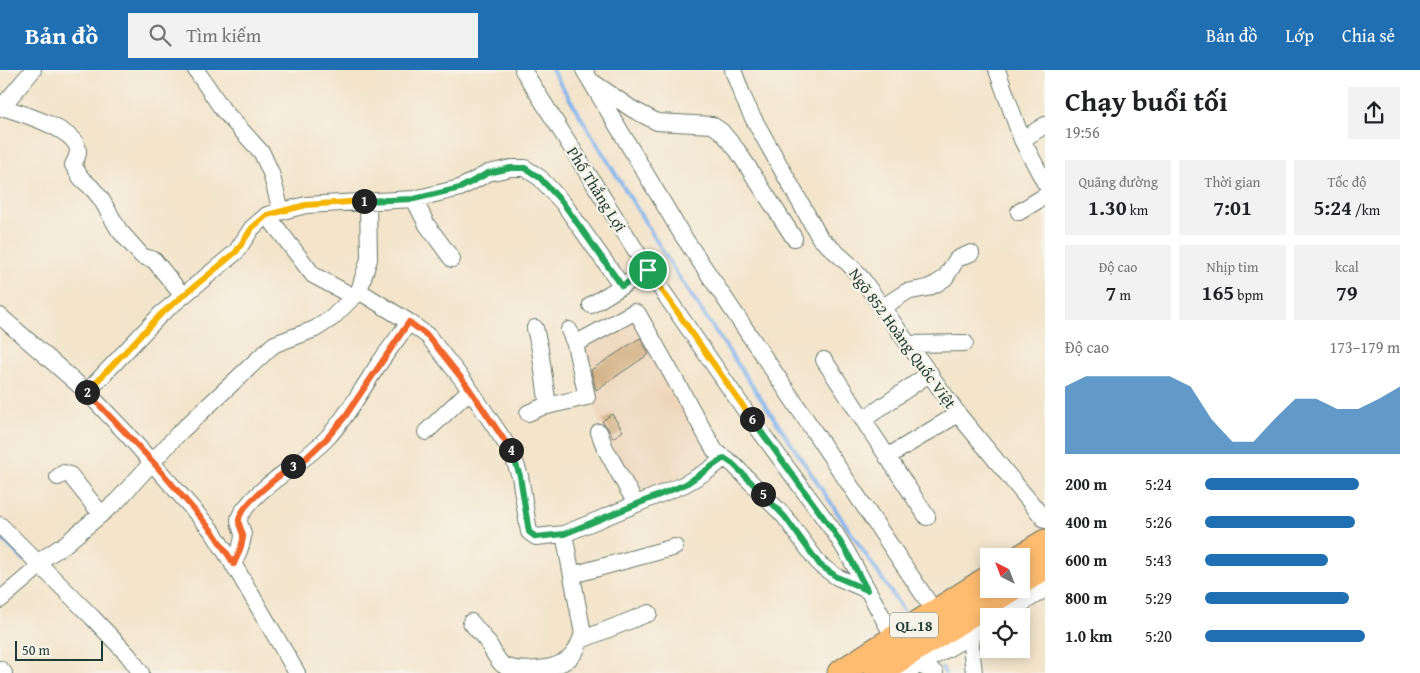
<!DOCTYPE html>
<html lang="vi">
<head>
<meta charset="utf-8">
<style>
	:root { --surface:#fff; --page:#f2f2f2; --text:#202124; --muted:#757577; --accent:#1f6fb2 }
	body { margin:0; font-family:"Gentium Book Plus",serif; background:var(--page); color:var(--text); height:100vh; display:flex; flex-direction:column; font-size:19px; white-space:nowrap }
	* { box-sizing:border-box; margin:0 }
	p { font-size:16px; color:var(--muted) }
	.icon { flex:none; width:28px; height:28px; fill:none; stroke:currentColor; stroke-width:2; stroke-linecap:round; stroke-linejoin:round }
	.map { position:relative; flex:1; overflow:hidden }
	.side { display:flex; flex-direction:column; background:var(--surface); width:375px }
	.side>* { flex:none }
	.needle { width:32px; rotate:318deg }
	.fabs { position:absolute; left:980px; top:478px; display:grid; gap:10px }
	.fabs a { display:grid; place-items:center; width:50px; height:50px; border-radius:0px; background:var(--surface); box-shadow:0 2px 12px #0003; font-size:25px }
	.scale { position:absolute; left:15px; bottom:12px; width:88px; box-sizing:border-box; padding-left:5px; border:2px solid #1f3d34; border-top:0; font-size:14px; line-height:18px; white-space:nowrap; color:#1f3d34; -webkit-text-stroke:4px #f7f3e8; paint-order:stroke }
	.pin { position:absolute; display:grid; place-items:center; width:42px; height:42px; color:#fff; margin:-21px; border:2px solid #fff; border-radius:50%; box-shadow:0 1px 5px #0007 }
	.km { position:absolute; width:25px; height:25px; margin:-12px; border-radius:50%; background:#222; color:#fff; font-size:14px; line-height:25px; text-align:center }
	.round { display:grid; place-items:center; flex:none; width:52px; height:52px; border-radius:0px; background:var(--page) }
	.summary { display:flex; align-items:center; justify-content:space-between; height:85px; padding:0 20px }
	h1 { font-size:28px; font-weight:800; line-height:38px }
	.metrics { display:grid; grid-template-columns:repeat(3,1fr); gap:8px; height:85px; padding:5px 20px }
	.metrics div { display:grid; align-content:center; border-radius:0px; background:var(--page); text-align:center }
	.metrics b { font-size:21px; font-weight:800 }
	.metrics small { font-size:14px; font-weight:400 }
	.metrics p { font-size:14px }
	.chart { height:140px; padding:10px 20px }
	.chart p { display:flex; justify-content:space-between }
	.chart svg { width:100%; height:90px; margin-top:5px; fill:var(--accent); opacity:.7 }
	ul { padding:0 20px; list-style:none; font-size:16px }
	li { display:grid; grid-template-columns:80px 60px 1fr; align-items:center; height:38px }
	li i { height:12px; border-radius:6px; background:var(--accent) }
	header { display:flex; align-items:center; gap:30px; box-sizing:border-box; height:70px; padding:0 25px; background:var(--accent); color:#fff }
	header strong { font-size:24px }
	nav { display:flex; gap:28px; margin-inline-start:auto; font-size:18px }
	.search { width:350px; height:45px; background:var(--page); display:flex; align-items:center; gap:12px; box-sizing:border-box; padding:0 18px; border-radius:0px; color:var(--muted); font-size:19px }
	main { display:flex; flex:1; min-height:0 }
	.map>svg:first-child { display:block }
	.built { fill:#eed6bb }
	.lines { fill:none; stroke-linecap:round; stroke-linejoin:round }
	.stream { stroke:#7fb1eb; stroke-width:4 }
	.building { fill:#d3b287 }
	.minor-casing { stroke:#697769; stroke-width:18 }
	.highway-casing { stroke:#697769; stroke-width:27 }
	.minor { stroke:#fff; stroke-width:16 }
	.highway { stroke:#febc70; stroke-width:25 }
	.split-1-casing { stroke:#fff; stroke-width:10 }
	.split-2-casing { stroke:#fff; stroke-width:10 }
	.split-3-casing { stroke:#fff; stroke-width:10 }
	.split-4-casing { stroke:#fff; stroke-width:10 }
	.split-5-casing { stroke:#fff; stroke-width:10 }
	.split-6-casing { stroke:#fff; stroke-width:10 }
	.split-7-casing { stroke:#fff; stroke-width:10 }
	.split-1 { stroke:#22a559; stroke-width:6 }
	.split-2 { stroke:#f5b400; stroke-width:6 }
	.split-3 { stroke:#f0652b; stroke-width:6 }
	.split-4 { stroke:#f0652b; stroke-width:6 }
	.split-5 { stroke:#22a559; stroke-width:6 }
	.split-6 { stroke:#22a559; stroke-width:6 }
	.split-7 { stroke:#f5b400; stroke-width:6 }
	.labels { text-anchor:middle; dominant-baseline:central; stroke-width:4.5; stroke-linejoin:round; paint-order:stroke }
	.shield { fill:#f7f3e8; stroke:#60746a; stroke-width:1 }
	.shield-label { font-size:15px; font-weight:bold; fill:#1f3d34 }
	.street-label { font-size:16px; fill:#1f3d34; stroke:#f7f3e8 }
</style>
</head>
<body>
<header>
<strong>Bản đồ</strong>
<div class="search"><svg class="icon" aria-label="search" viewBox="0 0 24 24"><circle cx="10" cy="10" r="6"/><path d="M15 15l6 6"/></svg>Tìm kiếm</div>
<nav><a>Bản đồ</a><a>Lớp</a><a>Chia sẻ</a></nav>
</header>
<main>
<div class="map">
<svg width="1045" height="603" viewBox="0 0 1045 603">
	<rect width="100%" height="100%" fill="#f7f3e8"/>
	<filter id="ink" filterUnits="userSpaceOnUse"><feTurbulence type="fractalNoise" baseFrequency=".02" numOctaves="2"/><feDisplacementMap in="SourceGraphic" scale="10" xChannelSelector="R" yChannelSelector="G"/><feConvolveMatrix kernelMatrix="1 2 1 2 8 2 1 2 1" color-interpolation-filters="sRGB"/></filter>
	<filter id="wash" filterUnits="userSpaceOnUse"><feTurbulence type="fractalNoise" baseFrequency=".0096" numOctaves="4" result="noise"/><feDisplacementMap in="SourceGraphic" scale="20" xChannelSelector="R" yChannelSelector="G"/><feGaussianBlur stdDeviation="1.12" result="paint"/><feColorMatrix in="noise" values="0 0 0 0 0 0 0 0 0 0 0 0 0 0 0 0 0 1.4 0 .05"/><feComposite in="paint" operator="in"/></filter>
	<g filter="url(#wash)">
		<rect width="100%" height="100%" fill="#f3e4cb"/>
		<!-- built -->
		<path class="built" d="M632,248l82,145 -76,36 -28,-52 -13,-30 -20,-71z"/>
		<g class="lines">
			<!-- stream -->
			<path class="stream" d="M552,0l123,201 228,339
				M0,467l24,23
				M95,562l36,41
				M942,598l3,5"/>
		</g>
		<g id="blocks">
			<!-- building -->
			<path class="building" d="M640,268l9,16 -53,36 -5,-20z
				M612,344l11,17 -10,7 -5,-10 -6,-7z"/>
		</g>
	</g>
	<g filter="url(#ink)">
		<use href="#blocks" fill-opacity="0" stroke="#697769" stroke-width="1"/>
		<g class="lines">
			<defs>
				<path id="minor" d="M196,0l27,40 39,43 9,20 10,38
					M523,0l125,200 101,146 86,117 13,21 56,102c9,8 21,10 31,17
					M584,0l97,163 254,379
					M733,0l10,27 9,19 68,122 29,26 13,15 96,135 87,106
					M997,0l25,70 23,43
					M594,13l38,26 25,13 55,3 9,6 16,19 57,88
					M2,37c18,6 67,20 75,39 3,7 -1,13 -4,19l8,13 11,10 9,11 18,31 23,26 12,4 29,36
					M0,39l33,-39
					M1022,70l23,-15
					M414,129l13,26 25,34
					M1019,142l26,-16
					M267,145l46,60 41,22
					M359,221l50,31 19,14 38,48 45,67 9,25 9,56 7,5 28,-3 121,-50 24,-14 15,-12
					M591,235l57,-35
					M883,237l23,-15 21,-4 9,-4 9,-6 12,-19 14,-6
					M0,246l87,76 39,41 87,99 25,40 59,101
					M535,258l5,22 8,56
					M575,274l59,-32 4,2 77,137 18,13 52,53 35,48 17,12 30,13
					M908,274l57,-1
					M824,290l103,157
					M87,322l74,-78 75,-62 16,-24 15,-13 39,-10 108,-6 46,-11 28,-15 23,-5h14l15,10 23,25 59,83
					M528,343l14,-6 45,-10 -12,-53 -6,-14
					M863,350l67,-47
					M426,362l44,-42
					M599,362l6,16 31,56
					M887,387l71,-43
					M58,407l6,-4 6,2 31,39
					M0,455l92,92 36,38 13,18
					M38,492l26,-17 53,-44 61,-67 93,-87 4,-3 40,-15 17,-11 27,-27 10,-32 -1,-58
					M233,495c4,-9 10,-21 10,-30 -1,-8 -7,-13 -2,-21 22,-33 60,-48 86,-76 17,-18 29,-39 42,-59 12,-20 27,-38 40,-57
					M572,505l103,-28
					M0,530l41,-35
					M1002,546l43,-27
					M471,552c5,7 12,13 17,21 4,6 9,18 15,22 15,8 50,5 64,-5 9,-6 12,-16 16,-26l-19,-100
					M969,557l5,46
					M581,570l68,-27
					M0,599l4,4
					M905,603l84,-48"/>
				<path id="highway" d="M1021,487l24,-15
					M1021,512l24,-15
					M840,603l149,-95
					M877,603l134,-84"/>
			</defs>
			<!-- minor casing -->
			<use href="#minor" class="minor-casing"/>
			<!-- highway casing -->
			<use href="#highway" class="highway-casing"/>
			<!-- minor -->
			<use href="#minor" class="minor"/>
			<!-- highway -->
			<use href="#highway" class="highway"/>
		</g>
	</g>
	<g class="lines" filter="url(#ink)">
		<defs>
			<path id="split-1" d="M364,131l50,-2 46,-11 28,-15 23,-5h14l15,10 23,25 59,83 26,-16"/>
			<path id="split-2" d="M87,322l74,-78 75,-62 16,-24 15,-13 39,-10 58,-4"/>
			<path id="split-3" d="M87,322l66,70 60,70 21,32c3,-8 10,-20 9,-29 -1,-5 -5,-10 -4,-15 0,-14 42,-46 54,-54"/>
			<path id="split-4" d="M293,396l13,-8 21,-20 17,-20 65,-96 19,14 38,48 45,66"/>
			<path id="split-5" d="M511,380l9,26 9,56 7,5 28,-3 122,-50 38,-26 9,6 30,30"/>
			<path id="split-6" d="M752,349l82,113 14,22 19,36 -30,-13 -17,-12 -35,-48 -22,-23"/>
			<path id="split-7" d="M648,200l104,149"/>
		</defs>
		<!-- split-1 casing -->
		<use href="#split-1" class="split-1-casing"/>
		<!-- split-2 casing -->
		<use href="#split-2" class="split-2-casing"/>
		<!-- split-3 casing -->
		<use href="#split-3" class="split-3-casing"/>
		<!-- split-4 casing -->
		<use href="#split-4" class="split-4-casing"/>
		<!-- split-5 casing -->
		<use href="#split-5" class="split-5-casing"/>
		<!-- split-6 casing -->
		<use href="#split-6" class="split-6-casing"/>
		<!-- split-7 casing -->
		<use href="#split-7" class="split-7-casing"/>
		<!-- split-1 -->
		<use href="#split-1" class="split-1"/>
		<!-- split-2 -->
		<use href="#split-2" class="split-2"/>
		<!-- split-3 -->
		<use href="#split-3" class="split-3"/>
		<!-- split-4 -->
		<use href="#split-4" class="split-4"/>
		<!-- split-5 -->
		<use href="#split-5" class="split-5"/>
		<!-- split-6 -->
		<use href="#split-6" class="split-6"/>
		<!-- split-7 -->
		<use href="#split-7" class="split-7"/>
	</g>
	<g class="labels">
		<!-- shield labels -->
		<rect class="shield" x="890" y="542.5" width="48" height="25" rx="4"/>
		<g class="shield-label">
			<text x="914" y="555">QL.18</text>
		</g>
		<!-- street labels -->
		<g class="street-label">
			<text transform="translate(597 119) rotate(58)">Phố Thắng Lợi</text>
			<text transform="translate(903 268) rotate(54)">Ngõ 852 Hoàng Quốc Việt</text>
		</g>
	</g>
</svg>
<div class="fabs">
<a><svg class="needle" viewBox="-14 -14 28 28"><path d="M0-13l5 13h-10z" fill="#e53935"/><path d="M0 13l5-13h-10z" fill="#757577"/></svg></a>
<a><svg class="icon" aria-label="locate" viewBox="0 0 24 24"><circle cx="12" cy="12" r="6"/><path d="M12 2v4M12 18v4M2 12h4M18 12h4"/></svg></a>
</div>
<div class="scale">50 m</div>
<div class="pin" style="left:648px;top:200px;background:#1e9e55"><svg class="icon" aria-label="arrive" viewBox="0 0 24 24"><path d="M6 21V4h12l-3 4 3 4H6"/></svg></div>
<b class="km" style="left:364px;top:131px">1</b>
<b class="km" style="left:87px;top:322px">2</b>
<b class="km" style="left:293px;top:396px">3</b>
<b class="km" style="left:511px;top:380px">4</b>
<b class="km" style="left:763px;top:424px">5</b>
<b class="km" style="left:752px;top:349px">6</b>
</div>
<section class="side">
<div class="summary"><div><h1>Chạy buổi tối</h1><p>19:56</p></div><a class="round"><svg class="icon" aria-label="share" viewBox="0 0 24 24"><path d="M12 15V3M7 8l5-5 5 5M5 13v7h14v-7"/></svg></a></div>
<div class="metrics">
<div><p>Quãng đường</p><b>1.30<small> km</small></b></div>
<div><p>Thời gian</p><b>7:01</b></div>
<div><p>Tốc độ</p><b>5:24<small> /km</small></b></div>
</div>
<div class="metrics">
<div><p>Độ cao</p><b>7<small> m</small></b></div>
<div><p>Nhịp tim</p><b>165<small> bpm</small></b></div>
<div><p>kcal</p><b>79</b></div>
</div>
<div class="chart"><p><span>Độ cao</span>173–179 m</p>
<svg viewBox="0 0 160 44" preserveAspectRatio="none"><path d="M0 44V11L10 6L20 6L30 6L40 6L50 6L60 11L70 27L80 38L90 38L100 27L110 17L120 17L130 22L140 22L150 17L160 11V44z"/></svg>
</div>
<ul>
<li><b>200 m</b>5:24<i style="width:79%"></i></li>
<li><b>400 m</b>5:26<i style="width:77%"></i></li>
<li><b>600 m</b>5:43<i style="width:63%"></i></li>
<li><b>800 m</b>5:29<i style="width:74%"></i></li>
<li><b>1.0 km</b>5:20<i style="width:82%"></i></li>
</ul>
</section>
</main>
</body>
</html>
